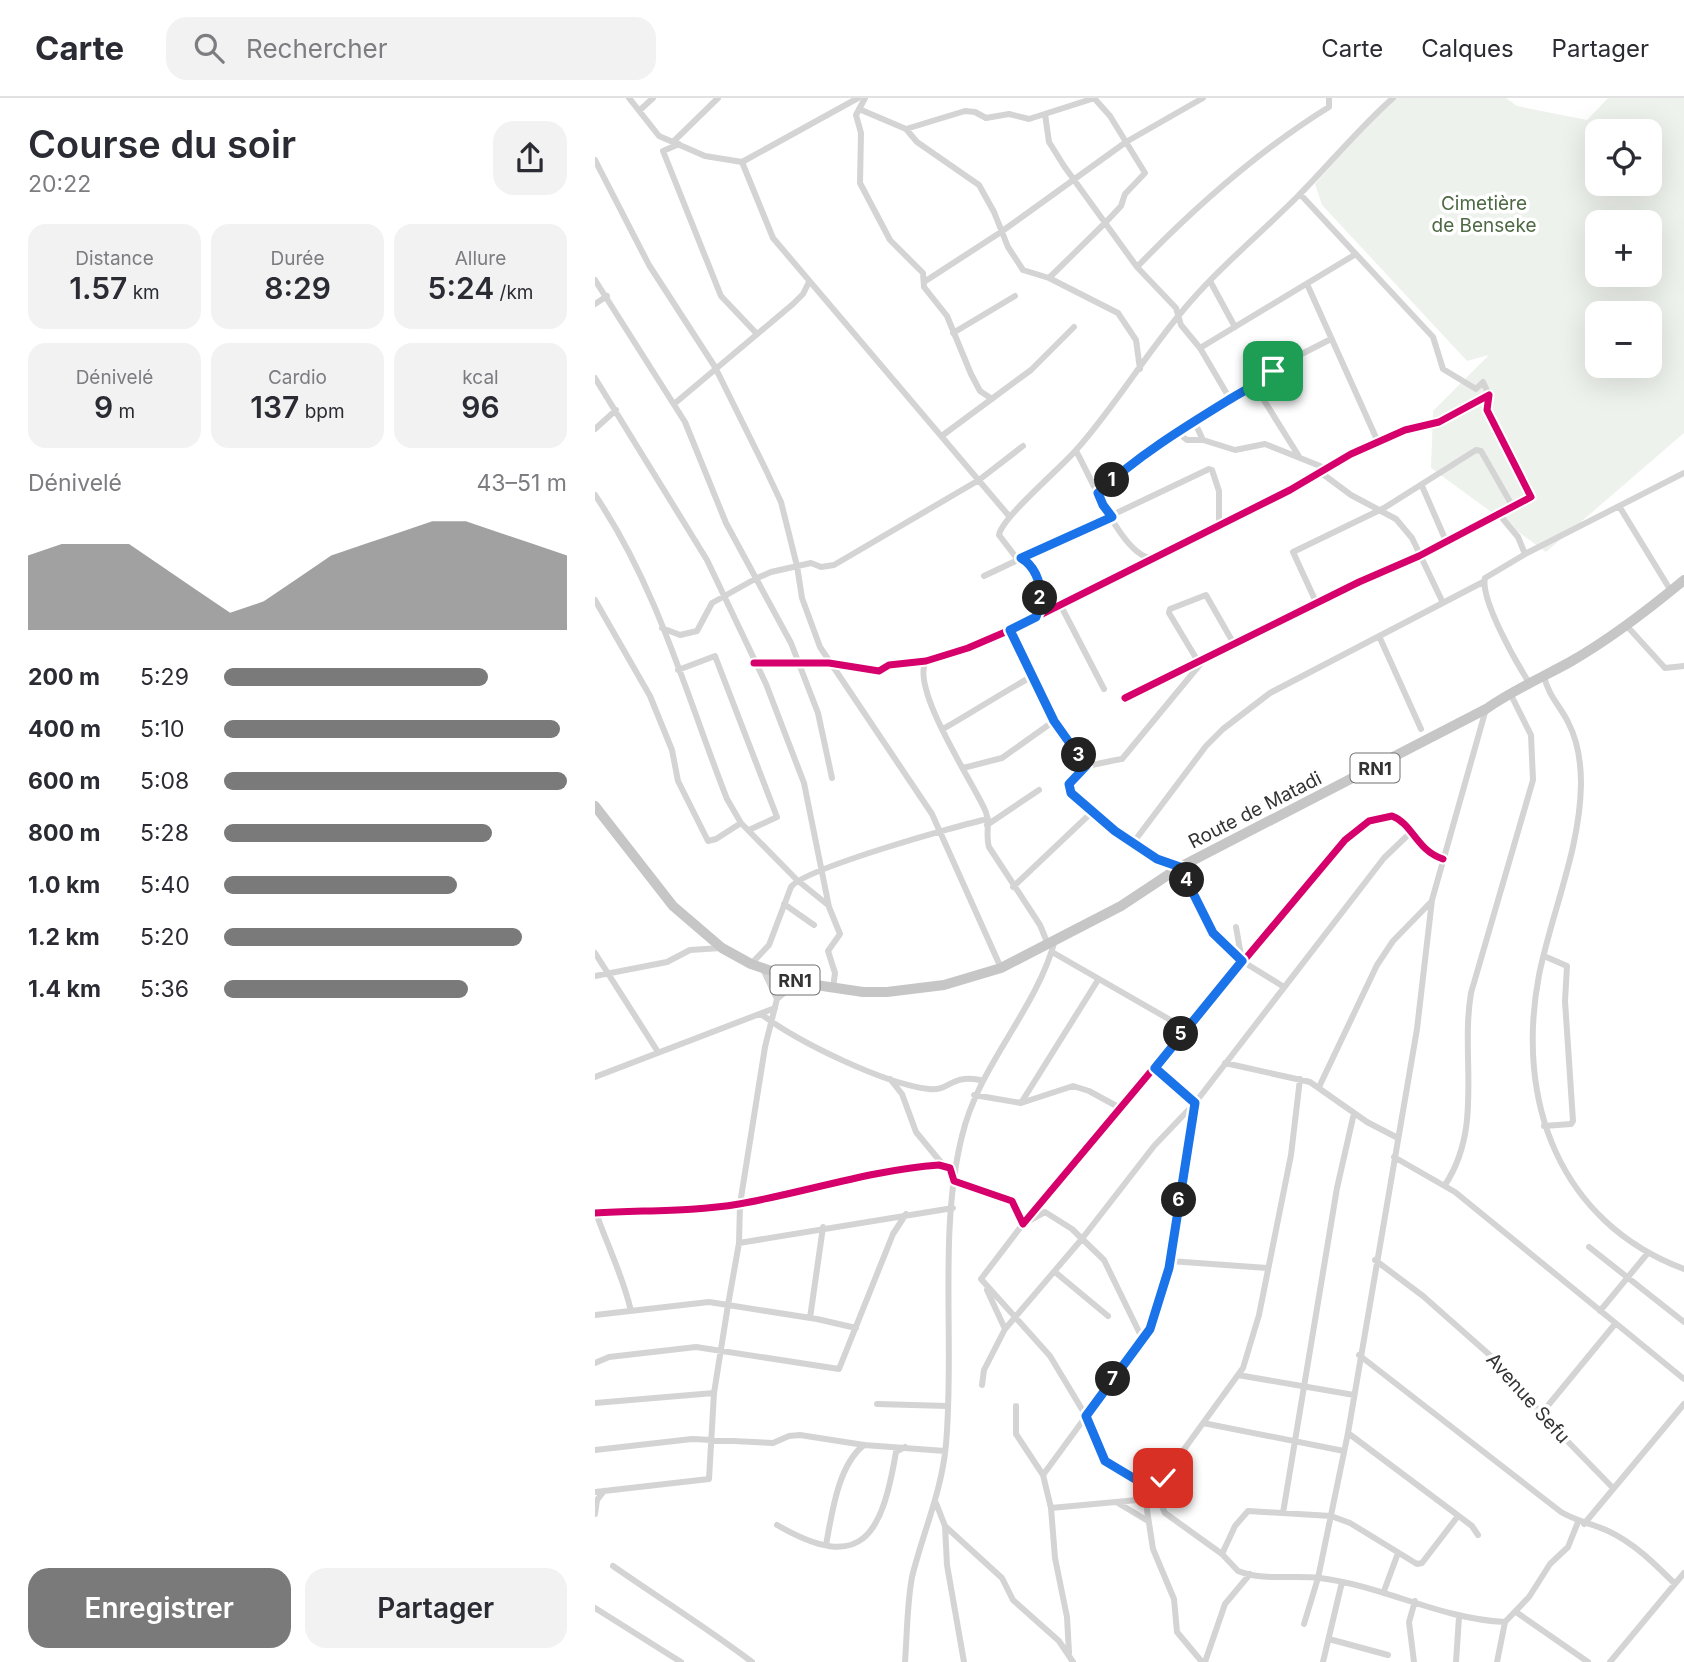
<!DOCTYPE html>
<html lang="fr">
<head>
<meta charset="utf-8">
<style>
	:root { --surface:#fff; --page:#f2f2f3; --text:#2b2b33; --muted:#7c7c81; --line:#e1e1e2; --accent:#7a7a7a }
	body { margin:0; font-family:Inter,sans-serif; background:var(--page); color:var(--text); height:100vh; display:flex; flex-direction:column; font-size:26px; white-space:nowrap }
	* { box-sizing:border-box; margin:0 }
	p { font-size:23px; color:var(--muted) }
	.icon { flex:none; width:38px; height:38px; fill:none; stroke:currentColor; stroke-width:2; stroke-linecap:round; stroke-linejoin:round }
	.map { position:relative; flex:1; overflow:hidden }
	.panel { display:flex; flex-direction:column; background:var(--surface); width:595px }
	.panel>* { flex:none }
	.buttons { position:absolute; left:990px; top:21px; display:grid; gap:14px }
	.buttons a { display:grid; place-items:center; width:77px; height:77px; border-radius:14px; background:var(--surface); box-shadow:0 7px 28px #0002; font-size:35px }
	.pin { position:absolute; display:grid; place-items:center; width:60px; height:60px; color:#fff; margin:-30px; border-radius:14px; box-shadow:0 4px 10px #0006 }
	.km { position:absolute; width:35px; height:35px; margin:-18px; border-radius:50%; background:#222; color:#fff; font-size:19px; line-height:35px; text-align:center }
	.round { display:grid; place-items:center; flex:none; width:74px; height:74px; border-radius:21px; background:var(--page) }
	.overview { display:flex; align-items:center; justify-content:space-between; height:119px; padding:0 28px }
	h1 { font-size:38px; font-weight:600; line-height:52px }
	.metrics { display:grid; grid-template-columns:repeat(3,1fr); gap:10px; height:119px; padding:7px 28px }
	.metrics div { display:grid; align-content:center; border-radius:18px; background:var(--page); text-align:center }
	.metrics b { font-size:30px; font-weight:600 }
	.metrics small { font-size:19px; font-weight:400 }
	.metrics p { font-size:19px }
	.chart { height:196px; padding:14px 28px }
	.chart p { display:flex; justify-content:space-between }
	.chart svg { width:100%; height:126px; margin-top:7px; fill:var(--accent); opacity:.7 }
	.cta { display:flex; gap:14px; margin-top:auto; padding:14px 28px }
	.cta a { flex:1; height:80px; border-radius:21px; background:var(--accent); color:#fff; font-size:28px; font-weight:600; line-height:80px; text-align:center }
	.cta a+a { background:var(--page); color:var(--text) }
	ul { padding:0 28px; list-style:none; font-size:23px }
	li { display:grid; grid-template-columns:112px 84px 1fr; align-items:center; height:52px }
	li i { height:18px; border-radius:9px; background:var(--accent) }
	header { display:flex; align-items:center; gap:42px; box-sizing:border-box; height:98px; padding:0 35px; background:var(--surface); border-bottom:2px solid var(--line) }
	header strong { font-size:33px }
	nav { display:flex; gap:38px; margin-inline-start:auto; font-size:24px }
	.search { width:490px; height:63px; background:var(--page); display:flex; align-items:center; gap:18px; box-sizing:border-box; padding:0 24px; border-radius:21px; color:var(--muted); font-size:26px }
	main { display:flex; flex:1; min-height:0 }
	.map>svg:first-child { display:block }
	.green { fill:#eef2ec; fill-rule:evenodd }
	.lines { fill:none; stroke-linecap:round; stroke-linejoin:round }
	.minor { stroke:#d4d4d4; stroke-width:6 }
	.trunk { stroke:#c6c6c6; stroke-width:10 }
	.cycleway-casing { stroke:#fff; stroke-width:11 }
	.cycleway { stroke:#d6006c; stroke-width:7 }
	.route-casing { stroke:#fff; stroke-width:14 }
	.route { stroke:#1a73e8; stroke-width:9 }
	.labels { text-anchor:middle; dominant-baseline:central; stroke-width:7; stroke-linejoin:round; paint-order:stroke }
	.shield { fill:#fff; stroke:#707070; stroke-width:2 }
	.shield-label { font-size:18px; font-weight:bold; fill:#333 }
	.park-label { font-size:19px; fill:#4e6a45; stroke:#fff }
	.street-label { font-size:19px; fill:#333; stroke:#fff }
</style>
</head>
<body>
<header>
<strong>Carte</strong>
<div class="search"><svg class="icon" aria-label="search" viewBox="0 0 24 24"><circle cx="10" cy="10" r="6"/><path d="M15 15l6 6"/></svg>Rechercher</div>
<nav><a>Carte</a><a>Calques</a><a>Partager</a></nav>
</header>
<main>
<section class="panel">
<div class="overview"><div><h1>Course du soir</h1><p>20:22</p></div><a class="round"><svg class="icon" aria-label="share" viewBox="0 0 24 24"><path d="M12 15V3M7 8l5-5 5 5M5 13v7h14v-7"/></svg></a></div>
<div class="metrics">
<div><p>Distance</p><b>1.57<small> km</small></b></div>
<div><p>Durée</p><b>8:29</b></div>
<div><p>Allure</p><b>5:24<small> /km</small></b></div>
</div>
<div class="metrics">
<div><p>Dénivelé</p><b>9<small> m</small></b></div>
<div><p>Cardio</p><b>137<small> bpm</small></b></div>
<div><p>kcal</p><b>96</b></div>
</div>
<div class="chart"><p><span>Dénivelé</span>43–51 m</p>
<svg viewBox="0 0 160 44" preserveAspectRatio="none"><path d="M0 44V18L10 14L20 14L30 14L40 22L50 30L60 38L70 34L80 26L90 18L100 14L110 10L120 6L130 6L140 10L150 14L160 18V44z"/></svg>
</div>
<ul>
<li><b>200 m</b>5:29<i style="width:77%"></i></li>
<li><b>400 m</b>5:10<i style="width:98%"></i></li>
<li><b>600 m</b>5:08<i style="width:100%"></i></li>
<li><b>800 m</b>5:28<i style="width:78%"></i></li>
<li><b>1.0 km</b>5:40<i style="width:68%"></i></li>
<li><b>1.2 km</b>5:20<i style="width:87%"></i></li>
<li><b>1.4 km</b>5:36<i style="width:71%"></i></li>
</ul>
<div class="cta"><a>Enregistrer</a><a>Partager</a></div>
</section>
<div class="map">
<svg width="1089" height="1564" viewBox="0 0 1089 1564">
	<rect width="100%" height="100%" fill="#fff"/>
	<!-- green -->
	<path class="green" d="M796,0h115l11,8 70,14 21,-22h76v335l-138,119 -115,-84 2,-57 56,-56 -22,6 -145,-156 -7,-21zM1003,33h52v53h-52zM1003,124h52v53h-52zM1003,215h52v53h-52z"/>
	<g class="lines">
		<!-- minor -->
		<path class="minor" d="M34,0l30,38 46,20 37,6 116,-64
			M270,0l-9,17 5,18 -1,50 30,57 33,33 1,14 23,29 24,58 9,17 12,8
			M264,11l47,20 11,13 62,43 15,27 14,35 15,23 26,8 69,35 18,27 4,29
			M45,12l13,-12
			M450,16l4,28 15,24 73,101 39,41 5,17 19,23 30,51
			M311,31l59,-18 10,1 11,6 23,-4 20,5 66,-21
			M78,44l45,-44
			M84,46l-16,7 58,145 36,38
			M0,62l54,105 66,102 50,101 16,34 16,64 5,32 18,49 112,167 69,154
			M147,64l31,76 236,278
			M705,96l133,143 10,32 33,20 7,-7 6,13
			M542,169c58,-60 121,-116 192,-160v-9
			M454,180l58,-57 14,-15 4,-12 20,-21 -35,-57 -16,-18
			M0,182l90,142 41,101 65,120 27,70 14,65
			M615,183l25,46
			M329,184l77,-50 125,-90 77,-44
			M712,186l71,158
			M0,206l12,-8
			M358,235l62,-37
			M605,250l156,-94
			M0,280l112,182 59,124 38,99 25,124 11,27 -12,17 7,22 -2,15
			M660,288l45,72
			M79,306l119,-100 10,-10 6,-12
			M600,325l8,17
			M0,331l21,-19
			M583,335l9,7h16l32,10 30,-6 60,24
			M348,337l88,-65 43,-43
			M481,353c15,26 44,100 73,107
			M725,374l31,23 45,24 16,19 31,65
			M827,388l24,55
			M503,395l36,-31 44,-29 77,-47 29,-23 47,-24
			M0,397c62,91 92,202 132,304l14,24 56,57 31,25
			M1024,408l52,85
			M903,415l20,24 7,17
			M426,460c16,9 20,27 21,44 0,5 -5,10 -6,15
			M423,462l-19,-25c3,-18 62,-67 78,-86 38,-43 67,-92 103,-135 35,-43 78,-78 117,-117 32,-32 61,-68 96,-99
			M389,478l225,-107 3,1 7,21v33
			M0,502l55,96 22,54 6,31 30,60 8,-2 25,-16
			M721,504l-23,-50 91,-44 92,-58 5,1 32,56
			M466,508l43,83
			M1031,527l39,43 19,-2
			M67,530l18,7 17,-4 15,-28 43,-24 16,-7 40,-9 10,4 13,-2 145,-85 44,-34
			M415,532l44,91 32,45 -17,18 2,9 44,38 42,28 23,8 38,72 24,22 42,26
			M784,538l42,93
			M331,563c-16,27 46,120 59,149 6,12 0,24 4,37l51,78 7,17
			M159,565h75l50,8 10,-6 37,-4 42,-13 42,-18 280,-140 61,-36 54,-24 34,-8 50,-27 -2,15 44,87 -112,59 -60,26 -234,116
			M604,565l-30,-50 1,-4 36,-14 28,49
			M83,572l37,-14 62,161 -28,13
			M949,578c4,19 16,30 24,46 10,19 13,41 13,62 -1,66 -29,127 -42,191 -24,126 20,247 145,294
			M933,583c-12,-19 -48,-82 -43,-103l42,-25 157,-80
			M348,631c30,-17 57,-35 88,-52
			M491,668c4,0 27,-6 36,-7l80,-97
			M368,670l39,-10 52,-37
			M392,727l52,-35
			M538,745l73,-97 17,-17 47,-36 213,-111
			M418,789l78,-74
			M189,806l30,21
			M641,829l6,34
			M457,854l134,77
			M0,855l63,99
			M156,866l18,-19 22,-58c12,-18 168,-62 197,-68
			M168,871l14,30
			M0,878l72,-14 23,-12 31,-2
			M166,916c37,28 123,70 168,75 20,3 21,-15 51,-9
			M630,965l85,19 57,40 29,15
			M560,970l40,35
			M0,979l180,-69
			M295,981l12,15 14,38 28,34
			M724,989l58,-122 16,-24 38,-39
			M379,997l47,8 52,-17 16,5 33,18
			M426,1005l77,-123
			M949,1028l27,-2 2,-3 -8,-120 2,-35 -23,-10
			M799,1059l61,35 229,187
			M850,1087c39,-59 15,-127 26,-192l62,-213 -2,-45 -21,-42
			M0,1115c48,-3 97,-1 144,-9 68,-12 132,-34 200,-39l11,3 4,13 58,20 11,23 322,-384 24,-19 23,-5c21,8 24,34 51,43
			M1,1115c12,34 27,63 35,98
			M144,1145l214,-35
			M994,1149l95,75
			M780,1162l48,36 78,69 40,49 71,73
			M575,1163l97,7
			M460,1174l53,44
			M392,1192l18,39
			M1005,1213l47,-57
			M0,1217l114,-13 19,3 11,-62 1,-39 25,-157 12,-48 9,-8 19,-7
			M215,1220l13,-91
			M548,1242l-39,-80 -32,-31 -27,-17 -22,12 -42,55 69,77 36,60 20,45 49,30 10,22 57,41 16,17c24,10 56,4 82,7 63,8 121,41 185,44l24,-25 21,-33 18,-17 10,-25
			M764,1257l202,157c15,9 29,11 45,18 27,12 48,33 69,54
			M0,1265l14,-6 87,-10 143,22 54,-135 13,-20
			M643,1277l116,20
			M387,1287l2,-15 21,-41 76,-89 73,-94 41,-43 189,-245 26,-25
			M0,1305l119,-10
			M282,1306l70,2
			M421,1308v28l27,41
			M946,1316l74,-90
			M608,1325l141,28
			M753,1335l124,93 6,9
			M0,1352l97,-11 81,4 16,-7 11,-1 64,10 81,6
			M0,1394l114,-13 5,-86 14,-88 89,14 39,9
			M553,1401l-1,11 6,39 21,50 3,33 25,30
			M341,1405l9,23 2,39 17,97
			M523,1405l30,18
			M456,1410l97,-9 95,-131 16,-53 32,-160 9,-76
			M688,1415l54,-325 17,-75
			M0,1416l2,-14 7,-9
			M989,1426l100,-120
			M182,1427c86,50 105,9 119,-73l9,-5
			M350,1428l57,52 11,22 46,41 14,21
			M231,1447c6,-32 12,-80 38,-100
			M627,1456l13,-28 13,-15 83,5 19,7 67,41 5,-1 36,-47
			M18,1468c46,32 94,62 139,96
			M789,1493l14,-38
			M0,1510l86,54
			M921,1514l72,50
			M709,1526l14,-46 30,-145 69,-404 15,-129 54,-191
			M734,1541l59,16
			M474,1555l-2,-36 -12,-59 -4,-50 -8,-33 107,-146 19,-62 24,-161
			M310,1564c2,-27 2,-58 7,-85 11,-45 30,-86 34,-133 9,-99 -8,-212 16,-308 17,-72 74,-125 93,-196
			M610,1564l20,-58 25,-30
			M728,1564l19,-80
			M819,1564l-5,-40 6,-21
			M861,1564l3,-45
			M902,1564l8,-40
			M1015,1564l74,-89"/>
		<!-- trunk -->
		<path class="trunk" d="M0,708l78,100 49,42 29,16 58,20 54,8h24l57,-7 57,-17 120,-62 59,-39 306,-158c27,-19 55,-31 84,-47 40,-23 78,-52 114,-82"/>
		<defs>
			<path id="cycleway" d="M159,565h75l50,8 10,-6 37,-4 42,-13 42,-18 280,-140 61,-36 54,-24 34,-8 50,-27 -2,15 44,87 -112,59 -60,26 -234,116
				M0,1115c48,-3 97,-1 144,-9 68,-12 132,-34 200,-39l11,3 4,13 58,20 11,23 322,-384 24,-19 23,-5c21,8 24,34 51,43"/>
		</defs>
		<!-- cycleway casing -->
		<use href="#cycleway" class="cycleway-casing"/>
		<!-- cycleway -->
		<use href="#cycleway" class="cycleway"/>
	</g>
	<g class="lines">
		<defs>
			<path id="route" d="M568,1380l-8,13 -50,-30 -19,-45 64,-87 19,-61 26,-165 -40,-35 87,-107 -29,-28 -33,-66 -23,-8 -42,-28 -44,-38 -2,-9 17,-18 -32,-45 -44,-91 26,-13c1,-5 6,-10 6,-15 -1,-17 -5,-35 -21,-44l91,-41 -9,-12 -5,-12c38,-36 85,-65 129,-92 16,-10 32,-17 46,-30"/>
		</defs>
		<!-- route casing -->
		<use href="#route" class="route-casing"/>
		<!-- route -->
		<use href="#route" class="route"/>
	</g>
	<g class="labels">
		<!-- shield labels -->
		<g class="shield">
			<rect x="755.5" y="655.5" width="49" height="29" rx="5"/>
			<rect x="175.5" y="867.5" width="49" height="29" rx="5"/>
		</g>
		<g class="shield-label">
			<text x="780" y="670">RN1</text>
			<text x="200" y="882">RN1</text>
		</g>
		<!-- park labels -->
		<g class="park-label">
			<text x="889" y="105">Cimetière<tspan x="889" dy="22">de Benseke</tspan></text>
		</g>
		<!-- street labels -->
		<g class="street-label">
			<text transform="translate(660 712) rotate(-27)">Route de Matadi</text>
			<text transform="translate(933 1300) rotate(48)">Avenue Sefu</text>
		</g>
	</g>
</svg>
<div class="buttons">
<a><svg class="icon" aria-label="locate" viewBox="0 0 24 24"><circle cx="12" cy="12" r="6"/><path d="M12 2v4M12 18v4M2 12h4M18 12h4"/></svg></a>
<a>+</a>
<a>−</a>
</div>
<div class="pin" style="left:678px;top:273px;background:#1e9e55"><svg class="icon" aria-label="arrive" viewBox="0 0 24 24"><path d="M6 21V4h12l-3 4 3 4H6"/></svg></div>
<div class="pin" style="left:568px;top:1380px;background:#d93025"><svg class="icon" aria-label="check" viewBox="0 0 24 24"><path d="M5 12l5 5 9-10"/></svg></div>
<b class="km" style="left:517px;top:382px">1</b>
<b class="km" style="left:445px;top:500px">2</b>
<b class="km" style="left:484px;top:657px">3</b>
<b class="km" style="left:592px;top:782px">4</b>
<b class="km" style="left:586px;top:936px">5</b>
<b class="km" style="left:584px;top:1102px">6</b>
<b class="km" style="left:518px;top:1281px">7</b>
</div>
</main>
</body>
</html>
